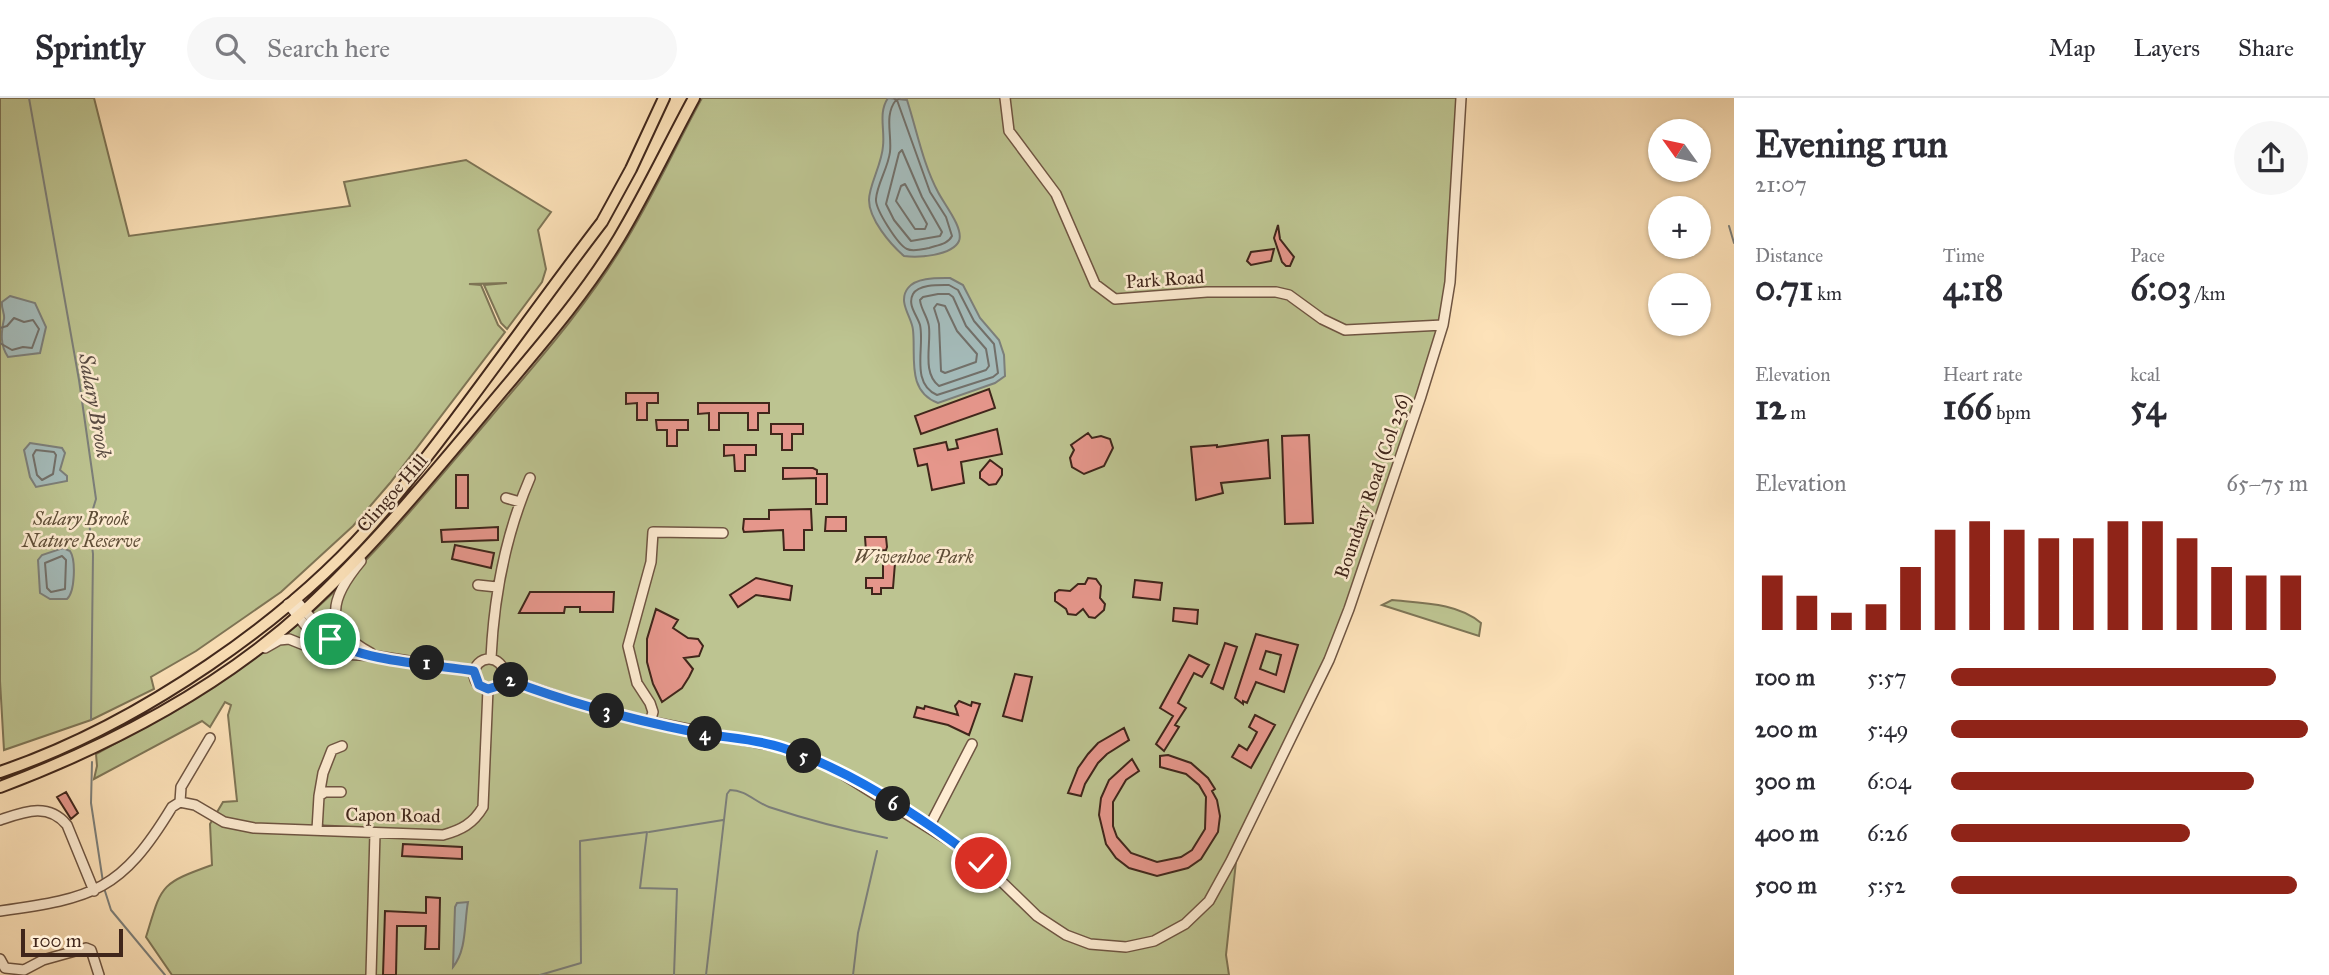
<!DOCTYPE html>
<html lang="en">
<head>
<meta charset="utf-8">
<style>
	:root { --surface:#fff; --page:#f7f7f7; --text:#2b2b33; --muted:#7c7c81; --line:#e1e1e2; --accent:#8f2418 }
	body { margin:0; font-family:"IM FELL Great Primer",serif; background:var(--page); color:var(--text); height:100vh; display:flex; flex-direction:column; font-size:26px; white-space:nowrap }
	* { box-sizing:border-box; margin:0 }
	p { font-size:23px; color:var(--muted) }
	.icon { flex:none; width:38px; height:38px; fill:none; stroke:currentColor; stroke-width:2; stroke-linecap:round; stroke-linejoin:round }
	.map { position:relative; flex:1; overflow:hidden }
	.sheet { display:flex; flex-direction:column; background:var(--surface); width:595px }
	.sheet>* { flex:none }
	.needle { width:46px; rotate:303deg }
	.fabs { position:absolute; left:1648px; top:21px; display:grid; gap:14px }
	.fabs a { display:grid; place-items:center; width:63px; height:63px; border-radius:50%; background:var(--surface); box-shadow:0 2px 5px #0004; font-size:35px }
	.scale { position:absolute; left:21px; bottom:18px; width:102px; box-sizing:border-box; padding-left:7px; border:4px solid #40261b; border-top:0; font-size:19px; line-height:24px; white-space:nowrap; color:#40261b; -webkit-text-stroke:5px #feecd2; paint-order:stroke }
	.pin { position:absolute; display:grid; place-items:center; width:60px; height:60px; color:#fff; margin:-30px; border:4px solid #fff; border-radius:50%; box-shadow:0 2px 7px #0007 }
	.km { position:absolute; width:35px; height:35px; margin:-18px; border-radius:50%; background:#222; color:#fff; font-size:19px; line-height:35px; text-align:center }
	.round { display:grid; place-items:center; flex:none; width:74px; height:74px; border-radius:37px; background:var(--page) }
	.summary { display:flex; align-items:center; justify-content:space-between; height:119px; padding:0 21px }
	h1 { font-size:38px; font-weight:700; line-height:52px }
	.figures { display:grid; grid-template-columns:repeat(3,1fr); gap:10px; height:119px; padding:7px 21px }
	.figures div { display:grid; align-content:center }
	.figures b { font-size:35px; font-weight:700 }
	.figures small { font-size:19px; font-weight:400 }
	.figures p { font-size:19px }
	.chart { height:196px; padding:14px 21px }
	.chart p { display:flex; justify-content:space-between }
	.chart svg { width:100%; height:126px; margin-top:7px; stroke:var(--accent); stroke-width:6 }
	ul { padding:0 21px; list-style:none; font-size:23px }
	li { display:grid; grid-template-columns:112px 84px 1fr; align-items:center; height:52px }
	li i { height:18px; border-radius:9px; background:var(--accent) }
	header { display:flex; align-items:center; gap:42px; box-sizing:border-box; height:98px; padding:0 35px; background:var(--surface); border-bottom:2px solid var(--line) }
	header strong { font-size:33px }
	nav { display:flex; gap:38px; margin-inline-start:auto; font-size:24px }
	.search { width:490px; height:63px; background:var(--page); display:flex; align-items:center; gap:18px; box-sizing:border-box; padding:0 24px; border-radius:38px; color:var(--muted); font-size:26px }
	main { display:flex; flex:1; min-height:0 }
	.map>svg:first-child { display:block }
	.green { fill:#bdc491; stroke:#7e7556; stroke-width:2 }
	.water { fill:#a4bbba; stroke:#7c7f7a; stroke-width:2 }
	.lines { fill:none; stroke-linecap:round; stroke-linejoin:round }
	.shore { stroke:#72706a; stroke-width:2 }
	.stream { stroke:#7c7f7a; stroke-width:2 }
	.building { fill:#e5968b; stroke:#40261b; stroke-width:2; fill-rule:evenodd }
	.minor-casing { stroke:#6f5542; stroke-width:12 }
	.major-casing { stroke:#40261b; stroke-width:14 }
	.minor { stroke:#feecd2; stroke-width:9 }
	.major { stroke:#fde2b9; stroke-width:10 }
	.route-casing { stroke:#fff; stroke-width:14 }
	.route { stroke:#1a73e8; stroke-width:9 }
	.labels { text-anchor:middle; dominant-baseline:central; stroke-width:5; stroke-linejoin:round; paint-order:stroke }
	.street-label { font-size:19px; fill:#40261b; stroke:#feecd2 }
	.park-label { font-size:19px; font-style:italic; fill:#5f4e38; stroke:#feecd2 }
	.water-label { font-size:21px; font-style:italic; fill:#594b43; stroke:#feecd2 }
</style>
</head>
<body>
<header>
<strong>Sprintly</strong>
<div class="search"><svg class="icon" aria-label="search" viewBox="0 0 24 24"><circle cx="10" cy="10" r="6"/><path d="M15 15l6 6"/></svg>Search here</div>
<nav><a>Map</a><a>Layers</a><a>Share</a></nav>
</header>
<main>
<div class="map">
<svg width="1734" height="877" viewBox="0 0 1734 877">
	<rect width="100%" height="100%" fill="#fde2b9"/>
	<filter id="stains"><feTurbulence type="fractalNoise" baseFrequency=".00286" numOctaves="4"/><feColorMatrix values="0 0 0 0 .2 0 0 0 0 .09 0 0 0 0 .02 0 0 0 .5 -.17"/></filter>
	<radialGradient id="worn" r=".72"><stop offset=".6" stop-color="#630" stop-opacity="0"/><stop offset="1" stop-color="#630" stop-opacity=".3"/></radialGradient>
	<!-- green -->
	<path class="green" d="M0,0h94l35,138 221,-30 -6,-24 122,-22 85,52 -13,18 8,39 -4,13 -35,47 -6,-6 -17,-38 23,-2 -38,1 12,1 17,40 7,7 -115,151 -37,43 -72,66 -85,59 -45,26 3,12 -63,31 -87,30 -4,-69z
		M702,0h759l-18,227 -94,284 -111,234 -12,112 3,20h-1057l-26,-38c16,-52 13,-53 66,-72l-2,-41 13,-22 14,-1 -9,-86 3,-10 -6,-3 -15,25 -8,-6 -108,58 3,-13 -1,-12c73,-39 144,-81 207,-134 70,-60 128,-133 187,-202 46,-55 95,-110 132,-171 30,-48 53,-100 80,-149z
		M1392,502c30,3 66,3 89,23l-2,13 -97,-31z"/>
	<!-- water -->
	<path class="water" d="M888,0l19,2c10,31 16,64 31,92 6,12 26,36 21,49 -7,15 -42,17 -55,15 -14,-12 -35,-37 -35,-56 0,-15 13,-36 14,-54 2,-17 -5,-33 5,-48z
		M950,180l13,7 17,33 19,22 5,15 1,21 -10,7 -57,20c-32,-12 -22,-47 -25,-73 -1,-13 -16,-28 -5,-42 8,-11 30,-10 42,-10z
		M10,198l25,7 11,24 -6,26 -32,4c-8,-12 -7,-24 -4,-38 1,-5 -3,-11 -2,-17z
		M30,345l32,5 3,5 -5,17 7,6v5l-31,6 -6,-10 -6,-27z
		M63,450l7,3c6,9 5,41 -3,48h-17l-10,-6 -2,-33 4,-5z
		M468,804c-4,21 -1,48 -15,65l2,-60 2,-4z"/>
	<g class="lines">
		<!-- shore -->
		<path class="shore" d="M894,0l2,2c-12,15 -4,34 -6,52 -2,16 -13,32 -14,47 -1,10 22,46 31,50 6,3 16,0 22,-1 9,-3 19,-4 23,-12l-6,-19 -16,-25 -33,-92 3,-2
			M902,52l20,47 20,35 -2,4 -29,5 -17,-21 -8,-16 13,-51z
			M905,86l22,40 -2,5h-10l-19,-28 5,-15z
			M949,187l9,5 16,31 20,23 4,29 -5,4 -56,18c-27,-12 -12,-48 -17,-70 -3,-10 -13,-20 -7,-31 6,-10 26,-9 36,-9z
			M938,196h11l4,3 13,29 20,23 3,17 -3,4 -47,16c-17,-13 -8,-40 -10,-59 -1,-10 -8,-17 -9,-27l3,-3z
			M937,206l8,2 12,25 20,23 -1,8 -31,11 -4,-2 -2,-47 -5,-16z
			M0,230l7,-2 7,-8 10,4 9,-2 6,9 -7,19 -9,-1 -11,3 -12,-7
			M36,352l18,2 2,3 -3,19 -11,6 -5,-5 -4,-20z
			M62,458l4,4 -1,29 -14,3 -4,-4 -2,-25z"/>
		<!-- stream -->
		<path class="stream" d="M29,0l50,282 17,119 -7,23 4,32 -2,166
			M1729,128l5,17
			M92,664l-1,41 12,79
			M649,734l74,-12
			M104,790l7,22 54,65
			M540,877l41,-12 -1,-122 67,-9 -7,56 37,1 -3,86
			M706,877l21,-181 3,-4c16,0 25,12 39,17 39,13 78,23 118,31
			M853,877l5,-42 19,-82"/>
	</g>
	<!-- building -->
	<path class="building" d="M1278,127l2,14 14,18 -4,9h-4l-4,-4 -8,-24z
		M1274,151l-3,12 -20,4 -4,-4 4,-9z
		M989,291l6,19 -74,26 -6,-18z
		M626,295h32v10h-11v17h-10v-17l-11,1z
		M698,305h71v10h-11v17h-10v-17h-29v17h-10v-17l-11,1z
		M656,322h32v10h-11v16h-10v-16h-10z
		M771,326h32v10h-11v16h-10v-16h-11z
		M997,331l5,25 -41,8 3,21 -32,7 -5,-26 -9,2 -4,-17 32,-7 2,8 10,-2 -2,-8z
		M1088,335l4,5 9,-2 9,3 3,9 -9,18 -20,8 -12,-7 -2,-9 4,-8 -3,-5z
		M1309,337l4,88 -28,1 -3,-88z
		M1268,342l2,38 -49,5 2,10 -27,7 -5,-53 26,-2v2z
		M724,347h32v10h-11v16h-10l-1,-16 -10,1z
		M990,362l12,9v6l-6,9 -7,1 -9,-7v-6z
		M783,370h30l4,2v4h10v30h-11v-26l-33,1z
		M456,377h12v33h-12z
		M811,411l1,21h-8v20h-20l-1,-20 -39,2 -1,-3 1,-10h25v-9z
		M826,419h20v14h-21z
		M498,429v13l-56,2 -1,-12z
		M865,439h21l1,10 -1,3 -20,1z
		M455,447l39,8 -3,15 -39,-9z
		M883,465h12l-2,25h-12v6h-9v-6h-6v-10h17z
		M756,480l36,8 -2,14 -34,-5 -18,12 -8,-12z
		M1088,480l8,1 5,7 -1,12 5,6 -1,6 -9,8 -6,-1 -6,-8 -7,6 -8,-1 -2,-5 -11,-8v-8l4,-3 11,1 8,-7h7z
		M1135,482l27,3 -2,17 -27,-3z
		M530,494h84l-1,20h-33v-5h-15l-1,6h-45z
		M1174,510l24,2 -1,14 -24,-3z
		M656,511l22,11 -5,8 15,10 10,1 5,7 -4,10 -15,2 9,11 -4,8 -7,11 -20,14 -9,-18 -6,-22v-23z
		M1256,536l42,11 -14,47 -28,-10 -9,21 -4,-2v3l-8,-6zM1266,553l15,4 -5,20 -16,-6z
		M1225,545l12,4 -14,42 -12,-6z
		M1189,557l20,10 -7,12 -8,-4 -16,30 8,5 -11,17 4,2 -15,24 -8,-7 17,-28 -13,-8z
		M1015,576l17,3 -10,44 -19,-5z
		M959,603l12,5 1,-4 8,2 -11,31 -21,-10 -34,-8 3,-10 7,2 1,-3 33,9 -3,-9z
		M1255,617l20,10 -24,43 -19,-11 7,-12 8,5 6,-10 4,-8 -8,-5z
		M1124,630l5,12 -22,14 -9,9 -13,21 -4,12 -13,-3 10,-25 10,-14 10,-11z
		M1168,657l23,8 17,15 7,11 -3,2 5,9 3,16 -2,16 -17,27 -13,9 -31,8 -28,-8 -13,-10 -10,-14 -7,-29 2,-17 8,-18 23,-21 7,12 -13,9 -13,22v24l4,11 14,16 26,9 24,-5 11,-7 13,-21 1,-32 -7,-12 -13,-11 -26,-7v-11z
		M66,694l12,21 -7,6 -14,-22z
		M403,746l59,3v12l-60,-3z
		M426,799l14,1 -1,51h-14l1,-23h-29l-1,49h-13l2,-64 41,2z"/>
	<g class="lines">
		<defs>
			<path id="minor" d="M1005,0l4,33 47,63 39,90 20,15 92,-7h69l13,3 33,24 23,11 98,-5
				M506,400l14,4
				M361,463c-31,37 -40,66 10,92
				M478,487l19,2
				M295,501c21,24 32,43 63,54
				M288,506l29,36 18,11
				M265,550l14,-8 10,-1 35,14 52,3 98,15
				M491,560c3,-64 14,-122 39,-180
				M474 576a15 15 0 1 1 30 0a15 15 0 1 1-30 0Z
				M504,580l76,26 52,14 152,30 47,19 130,81 41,34 35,34 29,19 24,9 36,3 28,-6 31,-17 24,-23 22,-40 98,-201 20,-51 72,-213 22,-71 7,-43 11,-184
				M650,624l3,-10 -3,-9 -13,-20 -9,-37 23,-84 2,-30 70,1
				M319,698l4,-23 9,-23 10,-4
				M180,704l15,3 29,17 30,6 189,7c18,-5 30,-11 40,-28l5,-118
				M180,704l1,-15 29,-49
				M0,722c24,-8 48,-18 67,5l27,66
				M929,729l43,-83
				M317,732l2,-34 6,-4h16
				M0,813c94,-13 121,-20 172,-104l8,-5
				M0,861l5,9 19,2 19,-10 43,-12 5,2 8,25
				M371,877l4,-142"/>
			<path id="major" d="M0,674c136,-46 293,-152 385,-263 76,-92 144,-192 217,-287l29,-53 33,-71
				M0,689c109,-41 218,-98 305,-177 65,-60 121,-128 178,-196 47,-57 98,-113 136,-176 27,-45 50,-94 75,-140"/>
		</defs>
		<!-- minor casing -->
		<use href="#minor" class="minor-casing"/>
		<!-- major casing -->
		<use href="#major" class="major-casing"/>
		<!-- minor -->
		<use href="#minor" class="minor"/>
		<!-- major -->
		<use href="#major" class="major"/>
	</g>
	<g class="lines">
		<defs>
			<path id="route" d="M330,541c26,22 108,26 144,32l5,14 9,4 10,-3 6,-8c61,24 125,41 190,54 29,6 60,6 89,16 68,22 141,71 198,115"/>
		</defs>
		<!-- route casing -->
		<use href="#route" class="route-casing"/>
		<!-- route -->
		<use href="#route" class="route"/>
	</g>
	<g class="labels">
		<!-- street labels -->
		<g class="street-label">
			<text transform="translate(1165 181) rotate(-4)">Park Road</text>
			<text transform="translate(1372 388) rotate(-71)">Boundary Road (Col 236)</text>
			<text transform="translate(392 395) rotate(-49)">Clingoe Hill</text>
			<text transform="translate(393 717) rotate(1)">Capon Road</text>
		</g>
		<!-- park labels -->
		<g class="park-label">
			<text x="81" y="420">Salary Brook<tspan x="81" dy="22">Nature Reserve</tspan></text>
			<text x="914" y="458">Wivenhoe Park</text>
		</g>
		<!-- water labels -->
		<g class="water-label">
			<text transform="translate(95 308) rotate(80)">Salary Brook</text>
		</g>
	</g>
	<rect width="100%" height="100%" filter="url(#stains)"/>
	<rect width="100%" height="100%" fill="url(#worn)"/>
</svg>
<div class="fabs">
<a><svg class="needle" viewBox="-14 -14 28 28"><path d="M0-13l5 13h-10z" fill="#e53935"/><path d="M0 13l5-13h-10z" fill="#7c7c81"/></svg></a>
<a>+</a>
<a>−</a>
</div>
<div class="scale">100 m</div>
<div class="pin" style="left:330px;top:541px;background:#1e9e55"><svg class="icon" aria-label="arrive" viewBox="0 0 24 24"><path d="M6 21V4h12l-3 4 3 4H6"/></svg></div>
<div class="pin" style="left:981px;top:765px;background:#d93025"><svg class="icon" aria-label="check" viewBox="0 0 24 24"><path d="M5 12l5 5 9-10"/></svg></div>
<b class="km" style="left:427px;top:565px">1</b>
<b class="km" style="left:511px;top:582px">2</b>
<b class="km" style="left:607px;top:613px">3</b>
<b class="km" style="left:705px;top:636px">4</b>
<b class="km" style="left:804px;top:658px">5</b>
<b class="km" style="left:893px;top:706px">6</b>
</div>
<section class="sheet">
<div class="summary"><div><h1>Evening run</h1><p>21:07</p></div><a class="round"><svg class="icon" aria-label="share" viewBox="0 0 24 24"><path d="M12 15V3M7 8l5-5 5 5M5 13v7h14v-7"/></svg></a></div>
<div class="figures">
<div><p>Distance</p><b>0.71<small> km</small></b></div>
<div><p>Time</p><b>4:18</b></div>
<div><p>Pace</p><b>6:03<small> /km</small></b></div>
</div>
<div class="figures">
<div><p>Elevation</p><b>12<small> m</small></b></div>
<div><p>Heart rate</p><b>166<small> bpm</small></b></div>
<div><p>kcal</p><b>54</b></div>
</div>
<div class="chart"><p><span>Elevation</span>65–75 m</p>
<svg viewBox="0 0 160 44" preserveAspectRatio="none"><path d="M5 44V25M15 44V32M25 44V38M35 44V35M45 44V22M55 44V9M65 44V6M75 44V9M85 44V12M95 44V12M105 44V6M115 44V6M125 44V12M135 44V22M145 44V25M155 44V25"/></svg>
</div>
<ul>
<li><b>100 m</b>5:57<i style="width:91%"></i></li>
<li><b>200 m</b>5:49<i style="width:100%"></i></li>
<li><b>300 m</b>6:04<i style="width:85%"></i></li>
<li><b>400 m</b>6:26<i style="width:67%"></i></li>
<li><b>500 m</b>5:52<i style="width:97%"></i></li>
</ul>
</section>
</main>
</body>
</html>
